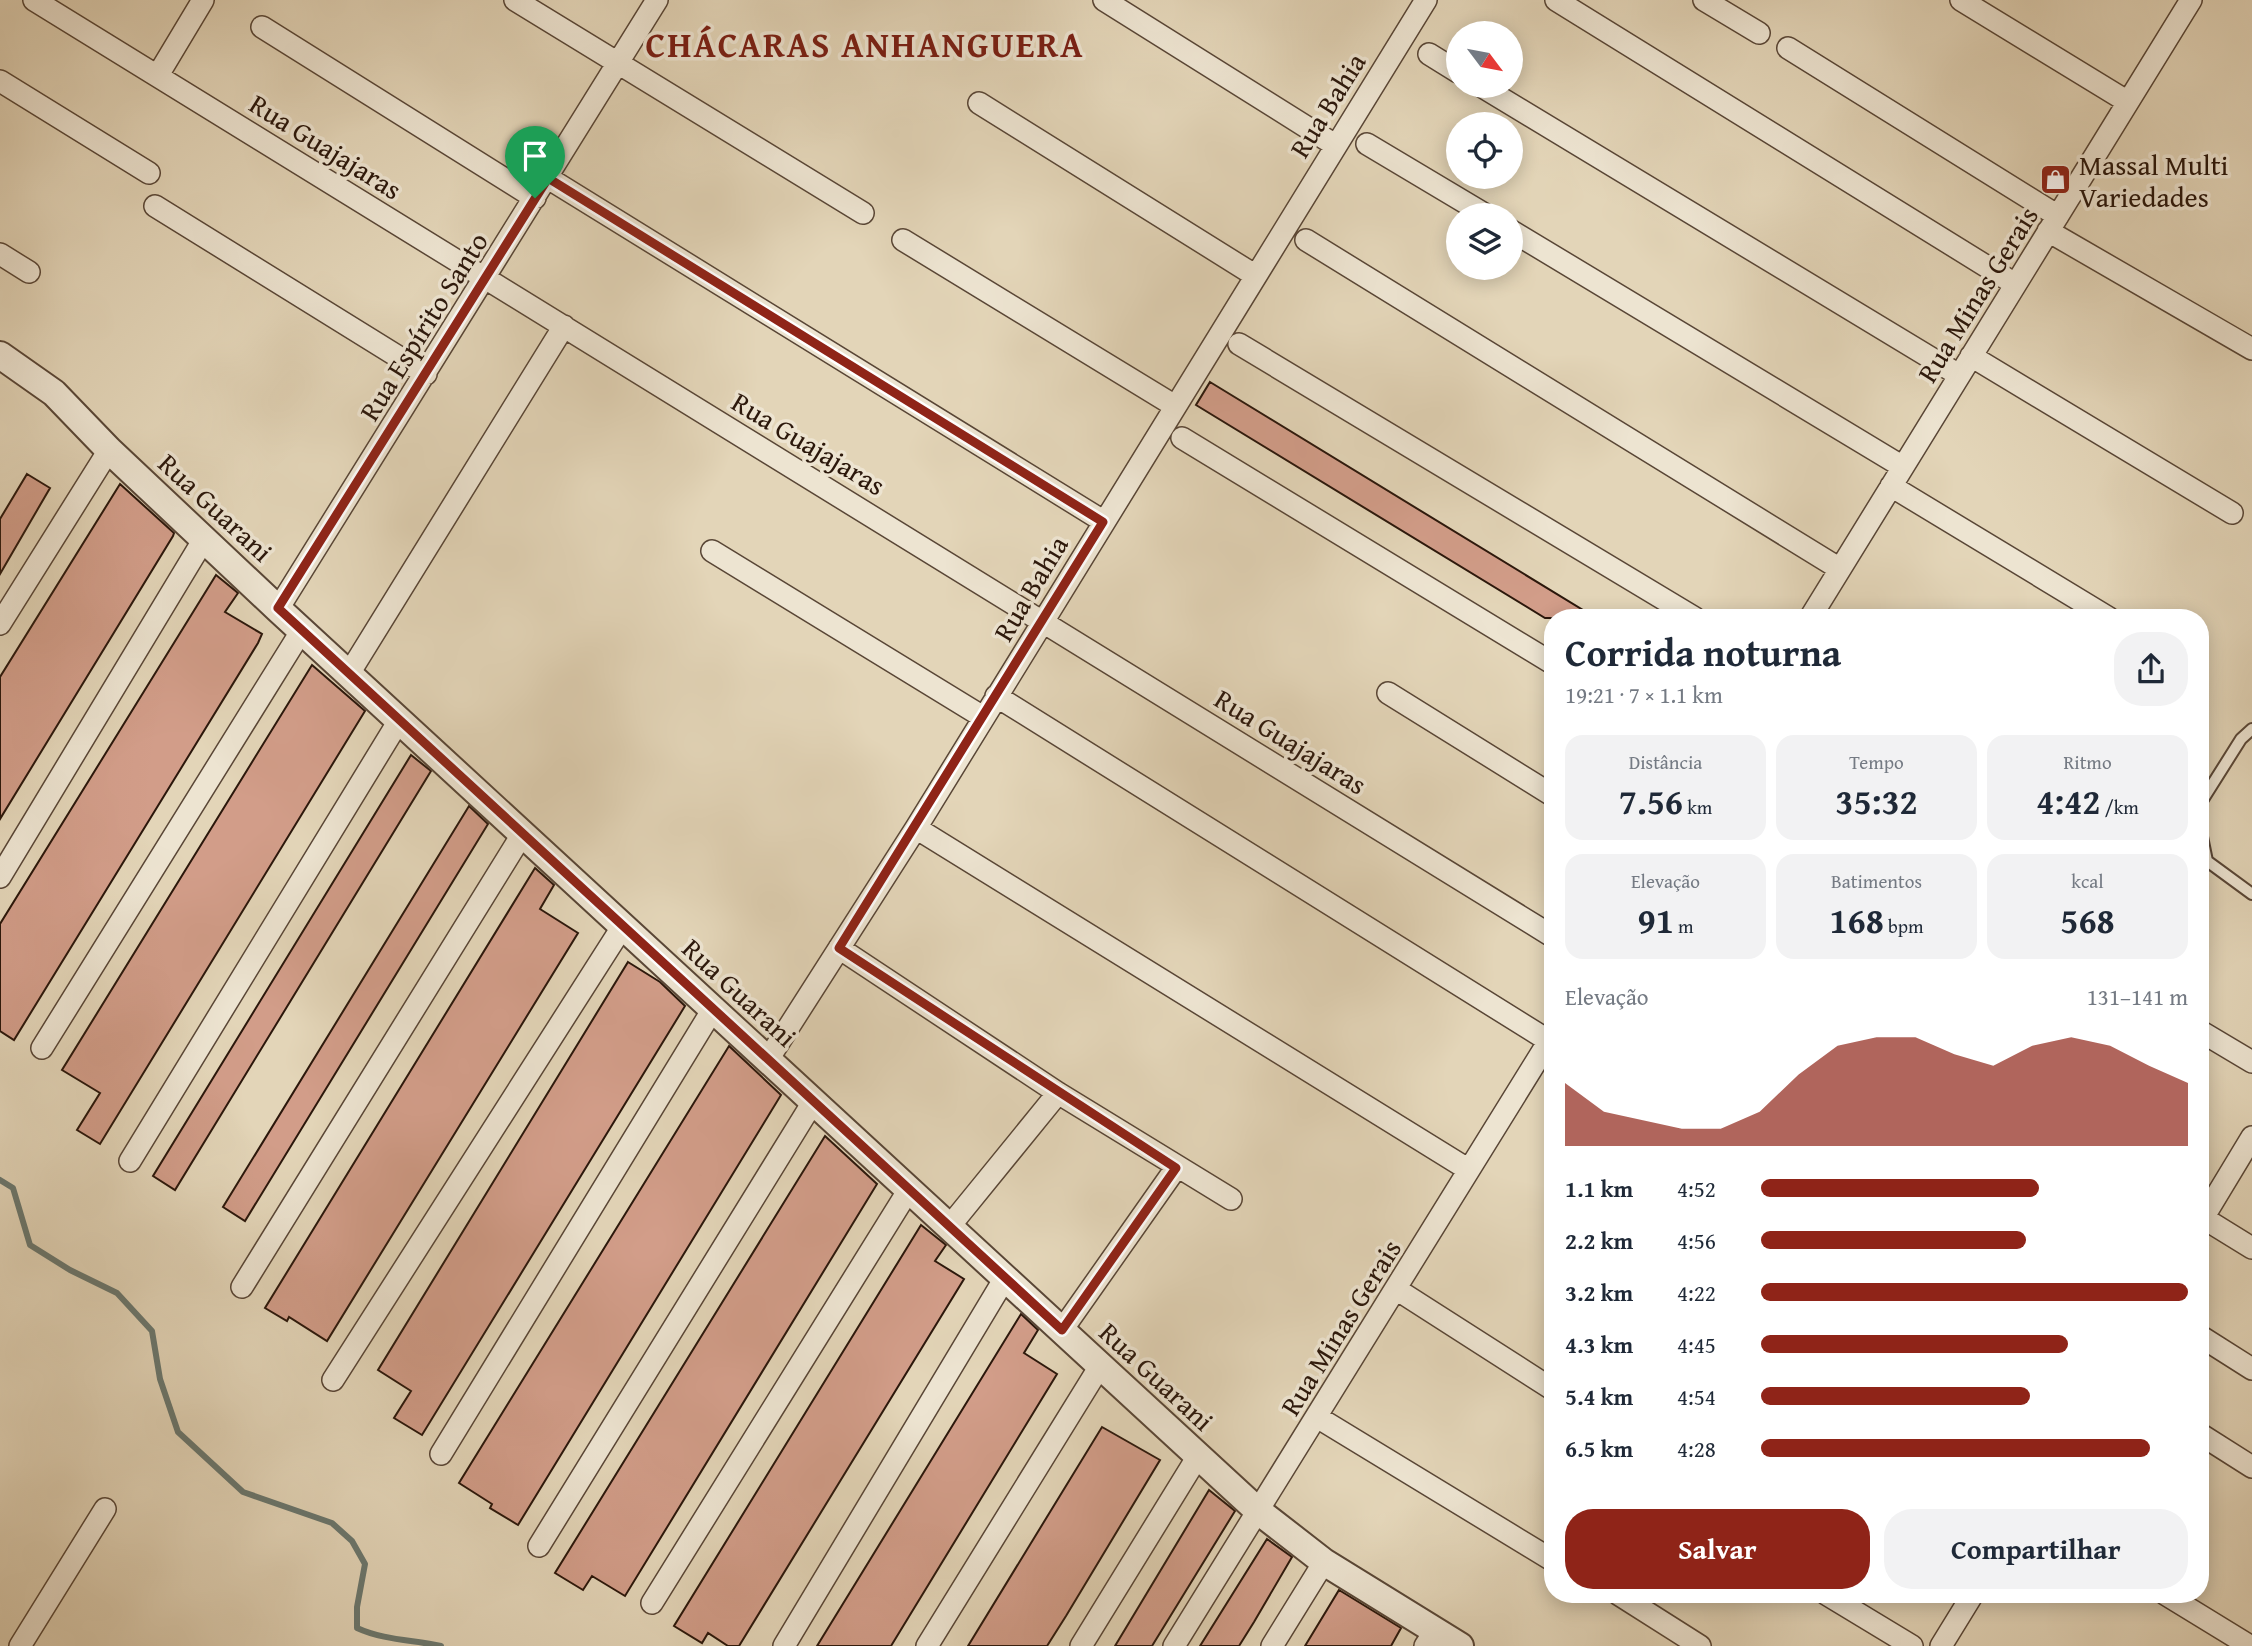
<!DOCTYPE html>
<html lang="pt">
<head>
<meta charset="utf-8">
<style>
	:root { --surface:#fff; --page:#f2f2f3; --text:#1f2937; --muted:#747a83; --accent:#8f2418 }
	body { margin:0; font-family:"Gentium Book Plus",serif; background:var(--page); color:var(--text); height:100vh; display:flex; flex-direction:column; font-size:26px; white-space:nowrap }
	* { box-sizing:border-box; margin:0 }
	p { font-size:23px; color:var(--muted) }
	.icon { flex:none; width:38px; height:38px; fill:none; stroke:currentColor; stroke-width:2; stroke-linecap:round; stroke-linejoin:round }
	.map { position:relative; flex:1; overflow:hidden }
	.sheet { position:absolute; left:1544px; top:609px; width:665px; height:994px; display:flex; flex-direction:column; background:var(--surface); border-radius:28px; box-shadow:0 4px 18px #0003 }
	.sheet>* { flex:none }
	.needle { width:46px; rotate:122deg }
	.fabs { position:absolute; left:1446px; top:21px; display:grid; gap:14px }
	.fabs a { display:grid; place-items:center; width:77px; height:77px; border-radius:50%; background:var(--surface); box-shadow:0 4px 18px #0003; font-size:35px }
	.pin { position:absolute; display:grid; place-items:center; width:60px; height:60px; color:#fff; margin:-72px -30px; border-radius:50% 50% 50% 0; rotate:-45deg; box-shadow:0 0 7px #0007 }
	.pin .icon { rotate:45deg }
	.round { display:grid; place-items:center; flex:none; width:74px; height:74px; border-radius:28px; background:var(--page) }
	.summary { display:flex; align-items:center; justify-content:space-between; height:119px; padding:0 21px }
	h1 { font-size:38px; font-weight:800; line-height:52px }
	.figures { display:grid; grid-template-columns:repeat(3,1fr); gap:10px; height:119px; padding:7px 21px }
	.figures div { display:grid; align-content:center; border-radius:18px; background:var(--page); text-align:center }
	.figures b { font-size:35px; font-weight:800 }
	.figures small { font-size:19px; font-weight:400 }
	.figures p { font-size:19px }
	.chart { height:196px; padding:14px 21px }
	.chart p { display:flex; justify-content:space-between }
	.chart svg { width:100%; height:126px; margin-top:7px; fill:var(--accent); opacity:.7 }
	.cta { display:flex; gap:14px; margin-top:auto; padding:14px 21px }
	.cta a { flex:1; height:80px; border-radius:28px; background:var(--accent); color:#fff; font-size:28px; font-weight:800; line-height:80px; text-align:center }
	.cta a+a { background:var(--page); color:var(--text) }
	ul { padding:0 21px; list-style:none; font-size:23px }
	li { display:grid; grid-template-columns:112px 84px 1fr; align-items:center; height:52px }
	li i { height:18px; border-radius:9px; background:var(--accent) }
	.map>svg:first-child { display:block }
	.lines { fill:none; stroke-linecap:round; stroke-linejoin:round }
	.stream { stroke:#6b786f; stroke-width:6 }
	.building { fill:#d29d89; stroke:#2b170b; stroke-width:2 }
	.service-casing { stroke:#594636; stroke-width:14 }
	.minor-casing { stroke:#594636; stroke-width:24 }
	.tertiary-casing { stroke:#594636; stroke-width:30 }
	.service { stroke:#ede4d1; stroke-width:10 }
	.minor { stroke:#ede4d1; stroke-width:21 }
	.tertiary { stroke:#ede4d1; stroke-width:26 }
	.route-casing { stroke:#fff; stroke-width:14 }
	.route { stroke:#8f2418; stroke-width:9 }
	.labels { text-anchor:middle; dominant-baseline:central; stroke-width:7; stroke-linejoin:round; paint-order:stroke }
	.street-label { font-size:28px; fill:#2b170b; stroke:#ede4d1 }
	.poi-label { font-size:28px; fill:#2b170b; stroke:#ede4d1; text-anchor:start }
	.district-label { font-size:35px; font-weight:bold; letter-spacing:2px; fill:#7a1f14; stroke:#ede4d1 }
</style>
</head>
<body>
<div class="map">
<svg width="2252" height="1646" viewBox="0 0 2252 1646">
	<rect width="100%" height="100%" fill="#e3d5b8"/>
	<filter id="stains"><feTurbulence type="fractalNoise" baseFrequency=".00286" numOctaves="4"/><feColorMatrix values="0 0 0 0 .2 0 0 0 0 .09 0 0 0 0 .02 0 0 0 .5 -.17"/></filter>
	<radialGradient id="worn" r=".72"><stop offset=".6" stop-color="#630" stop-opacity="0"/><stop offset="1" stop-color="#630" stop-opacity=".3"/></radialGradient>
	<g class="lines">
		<!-- stream -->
		<path class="stream" d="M0,1180l13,8 17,57 40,25 47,23 35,38 8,48 18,53 65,60 89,31 20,18 13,23 -8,43v21c26,12 56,12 84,18"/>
	</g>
	<!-- building -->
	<path class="building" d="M1210,382l386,236h-51l-349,-213z
		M27,474l23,14 -50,86v-55z
		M120,484l54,49 -1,3 -173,283v-142z
		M216,575l22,18 -13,19 37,22 -4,9 -244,397 -14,-9v-107z
		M312,665l53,46 -265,433 -23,-14 23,-37 -38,-23z
		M411,755l20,16 -256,419 -22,-14z
		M469,806l19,18 -243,397 -22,-14z
		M535,868l19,17 -14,24 38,24 -251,408 -38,-24 -2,4 -22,-13z
		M628,962l32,20 25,24 -263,429 -28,-17 17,-27 -33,-21z
		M729,1046l52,49 -263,430 -28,-17 2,-4 -33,-21z
		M825,1136l52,48 -252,412 -33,-20 -9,14 -28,-17z
		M921,1225l25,20 -11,16 29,18 -225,367h-11l-20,-13 -6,10 -28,-17z
		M1021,1314l17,16 -14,23 33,21 -166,272h-74z
		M1102,1427l58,33 -94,156 -19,30h-79z
		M1209,1490l26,21 -40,65 -43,70h-37z
		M1267,1539l25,18 -38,65 -15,24h-39z
		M1339,1590l62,38 -10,18h-86z"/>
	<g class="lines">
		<defs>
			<path id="service" d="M2200,804l41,-65 11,-10
				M2200,827l7,34 45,33"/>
			<path id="minor" d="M34,0l1518,936
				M515,0l348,213
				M1104,0l231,145
				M1556,0l459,284
				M1704,0l55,33
				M1961,0l167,102
				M262,27l273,171
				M1788,48l270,168
				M1429,54l29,18
				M158,75l45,-75
				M0,81l149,92
				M1481,86l478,289
				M979,103l277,173
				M1367,144l119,71
				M548,178l555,343
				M155,206l271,168
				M1510,230l393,237
				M2048,231l204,118
				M903,240l272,166
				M1306,240l534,329
				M0,254l29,18
				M1239,344l456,274
				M1971,356l261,157
				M1182,438l370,225
				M1891,486l218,132
				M712,551l271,166
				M278,609l379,-609
				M1810,618l381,-618
				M0,624l109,-174
				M350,672l214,-346
				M1388,693l164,102
				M996,696l553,345
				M916,828l553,342
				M0,877l204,-338
				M839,948l219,145 173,106
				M2200,1031l52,31
				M42,1048l260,-418
				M767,1061l149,-233 510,-828
				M130,1161l270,-442
				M2200,1216l52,32
				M2200,1223l52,-86
				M949,1227l109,-134
				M242,1287l281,-454
				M1396,1289l156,100
				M1062,1330l114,-162
				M2200,1336l52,33
				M333,1380l286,-448 8,-3
				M1317,1417l235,143
				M2200,1434l52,33
				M441,1454l272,-445
				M539,1546l274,-444
				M1618,1594l82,52
				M1826,1594l86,52
				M2165,1594l85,52
				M652,1603l256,-412
				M20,1646l85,-137
				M784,1646l221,-368
				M927,1646l173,-280
				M1081,1646l117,-190
				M1174,1646l378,-610
				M1272,1646l52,-84
				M1425,1646l10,-15
				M1941,1646l32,-52"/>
			<path id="tertiary" d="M0,355l54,38 55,57 169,159 979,901 67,52 136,84"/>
		</defs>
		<!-- service casing -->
		<use href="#service" class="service-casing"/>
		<!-- minor casing -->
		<use href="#minor" class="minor-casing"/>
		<!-- tertiary casing -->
		<use href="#tertiary" class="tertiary-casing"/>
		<!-- service -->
		<use href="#service" class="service"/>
		<!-- minor -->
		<use href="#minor" class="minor"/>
		<!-- tertiary -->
		<use href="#tertiary" class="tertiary"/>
	</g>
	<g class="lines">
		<defs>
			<path id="route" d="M548,178l555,344 -264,426 337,220 -114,162 -784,-722z"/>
		</defs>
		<!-- route casing -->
		<use href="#route" class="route-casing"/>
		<!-- route -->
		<use href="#route" class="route"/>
	</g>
	<!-- icons -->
	<defs>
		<symbol id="shop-square" viewBox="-11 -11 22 22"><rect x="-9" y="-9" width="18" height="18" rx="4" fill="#8f2418" stroke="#ede4d1"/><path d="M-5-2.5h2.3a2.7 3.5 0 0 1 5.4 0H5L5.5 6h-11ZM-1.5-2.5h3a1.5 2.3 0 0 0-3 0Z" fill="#fff"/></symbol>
	</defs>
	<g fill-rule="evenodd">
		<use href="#shop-square" x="2038" y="162" width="35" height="35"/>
	</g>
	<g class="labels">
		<!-- street labels -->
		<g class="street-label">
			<text transform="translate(1327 105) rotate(-58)">Rua Bahia</text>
			<text transform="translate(326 146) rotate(32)">Rua Guajajaras</text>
			<text transform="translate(1977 294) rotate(-58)">Rua Minas Gerais</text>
			<text transform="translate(423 326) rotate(-58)">Rua Espírito Santo</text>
			<text transform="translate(809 443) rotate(31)">Rua Guajajaras</text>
			<text transform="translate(216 507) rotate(43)">Rua Guarani</text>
			<text transform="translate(1030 588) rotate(-59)">Rua Bahia</text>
			<text transform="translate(1291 741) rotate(32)">Rua Guajajaras</text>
			<text transform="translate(740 992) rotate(43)">Rua Guarani</text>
			<text transform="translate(1340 1327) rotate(-58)">Rua Minas Gerais</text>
			<text transform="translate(1157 1376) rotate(43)">Rua Guarani</text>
		</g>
		<!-- poi labels -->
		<g class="poi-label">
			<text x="2079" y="164">Massal Multi<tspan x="2079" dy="32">Variedades</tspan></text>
		</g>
		<!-- district labels -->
		<g class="district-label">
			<text x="865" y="44">CHÁCARAS ANHANGUERA</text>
		</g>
	</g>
	<rect width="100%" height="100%" filter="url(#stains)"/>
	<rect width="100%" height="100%" fill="url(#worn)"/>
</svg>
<div class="fabs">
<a><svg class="needle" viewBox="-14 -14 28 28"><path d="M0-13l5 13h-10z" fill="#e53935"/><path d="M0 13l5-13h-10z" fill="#747a83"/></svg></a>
<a><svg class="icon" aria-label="locate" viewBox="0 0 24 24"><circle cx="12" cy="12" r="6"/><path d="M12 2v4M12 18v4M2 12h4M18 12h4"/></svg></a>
<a><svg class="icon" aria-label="layers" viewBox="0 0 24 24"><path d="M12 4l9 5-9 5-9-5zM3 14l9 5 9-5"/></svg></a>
</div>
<div class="pin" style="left:535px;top:198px;background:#1e9e55"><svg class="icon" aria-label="arrive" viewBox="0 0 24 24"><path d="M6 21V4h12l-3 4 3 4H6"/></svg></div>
<section class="sheet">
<div class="summary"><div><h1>Corrida noturna</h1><p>19:21 · 7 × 1.1 km</p></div><a class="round"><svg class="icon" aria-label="share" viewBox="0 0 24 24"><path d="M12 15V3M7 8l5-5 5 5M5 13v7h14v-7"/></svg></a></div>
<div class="figures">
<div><p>Distância</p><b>7.56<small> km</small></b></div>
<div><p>Tempo</p><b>35:32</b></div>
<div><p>Ritmo</p><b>4:42<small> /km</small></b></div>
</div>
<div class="figures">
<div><p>Elevação</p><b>91<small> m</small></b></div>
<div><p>Batimentos</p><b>168<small> bpm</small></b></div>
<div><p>kcal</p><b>568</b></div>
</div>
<div class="chart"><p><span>Elevação</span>131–141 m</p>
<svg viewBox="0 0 160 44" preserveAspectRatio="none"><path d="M0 44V22L10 32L20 35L30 38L40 38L50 32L60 19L70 9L80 6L90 6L100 12L110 16L120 9L130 6L140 9L150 16L160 22V44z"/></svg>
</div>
<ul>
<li><b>1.1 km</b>4:52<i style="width:65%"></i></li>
<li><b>2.2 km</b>4:56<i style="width:62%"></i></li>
<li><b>3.2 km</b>4:22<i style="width:100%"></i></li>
<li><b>4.3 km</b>4:45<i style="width:72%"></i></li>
<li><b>5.4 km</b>4:54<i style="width:63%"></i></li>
<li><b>6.5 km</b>4:28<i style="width:91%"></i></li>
</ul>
<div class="cta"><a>Salvar</a><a>Compartilhar</a></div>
</section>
</div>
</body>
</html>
